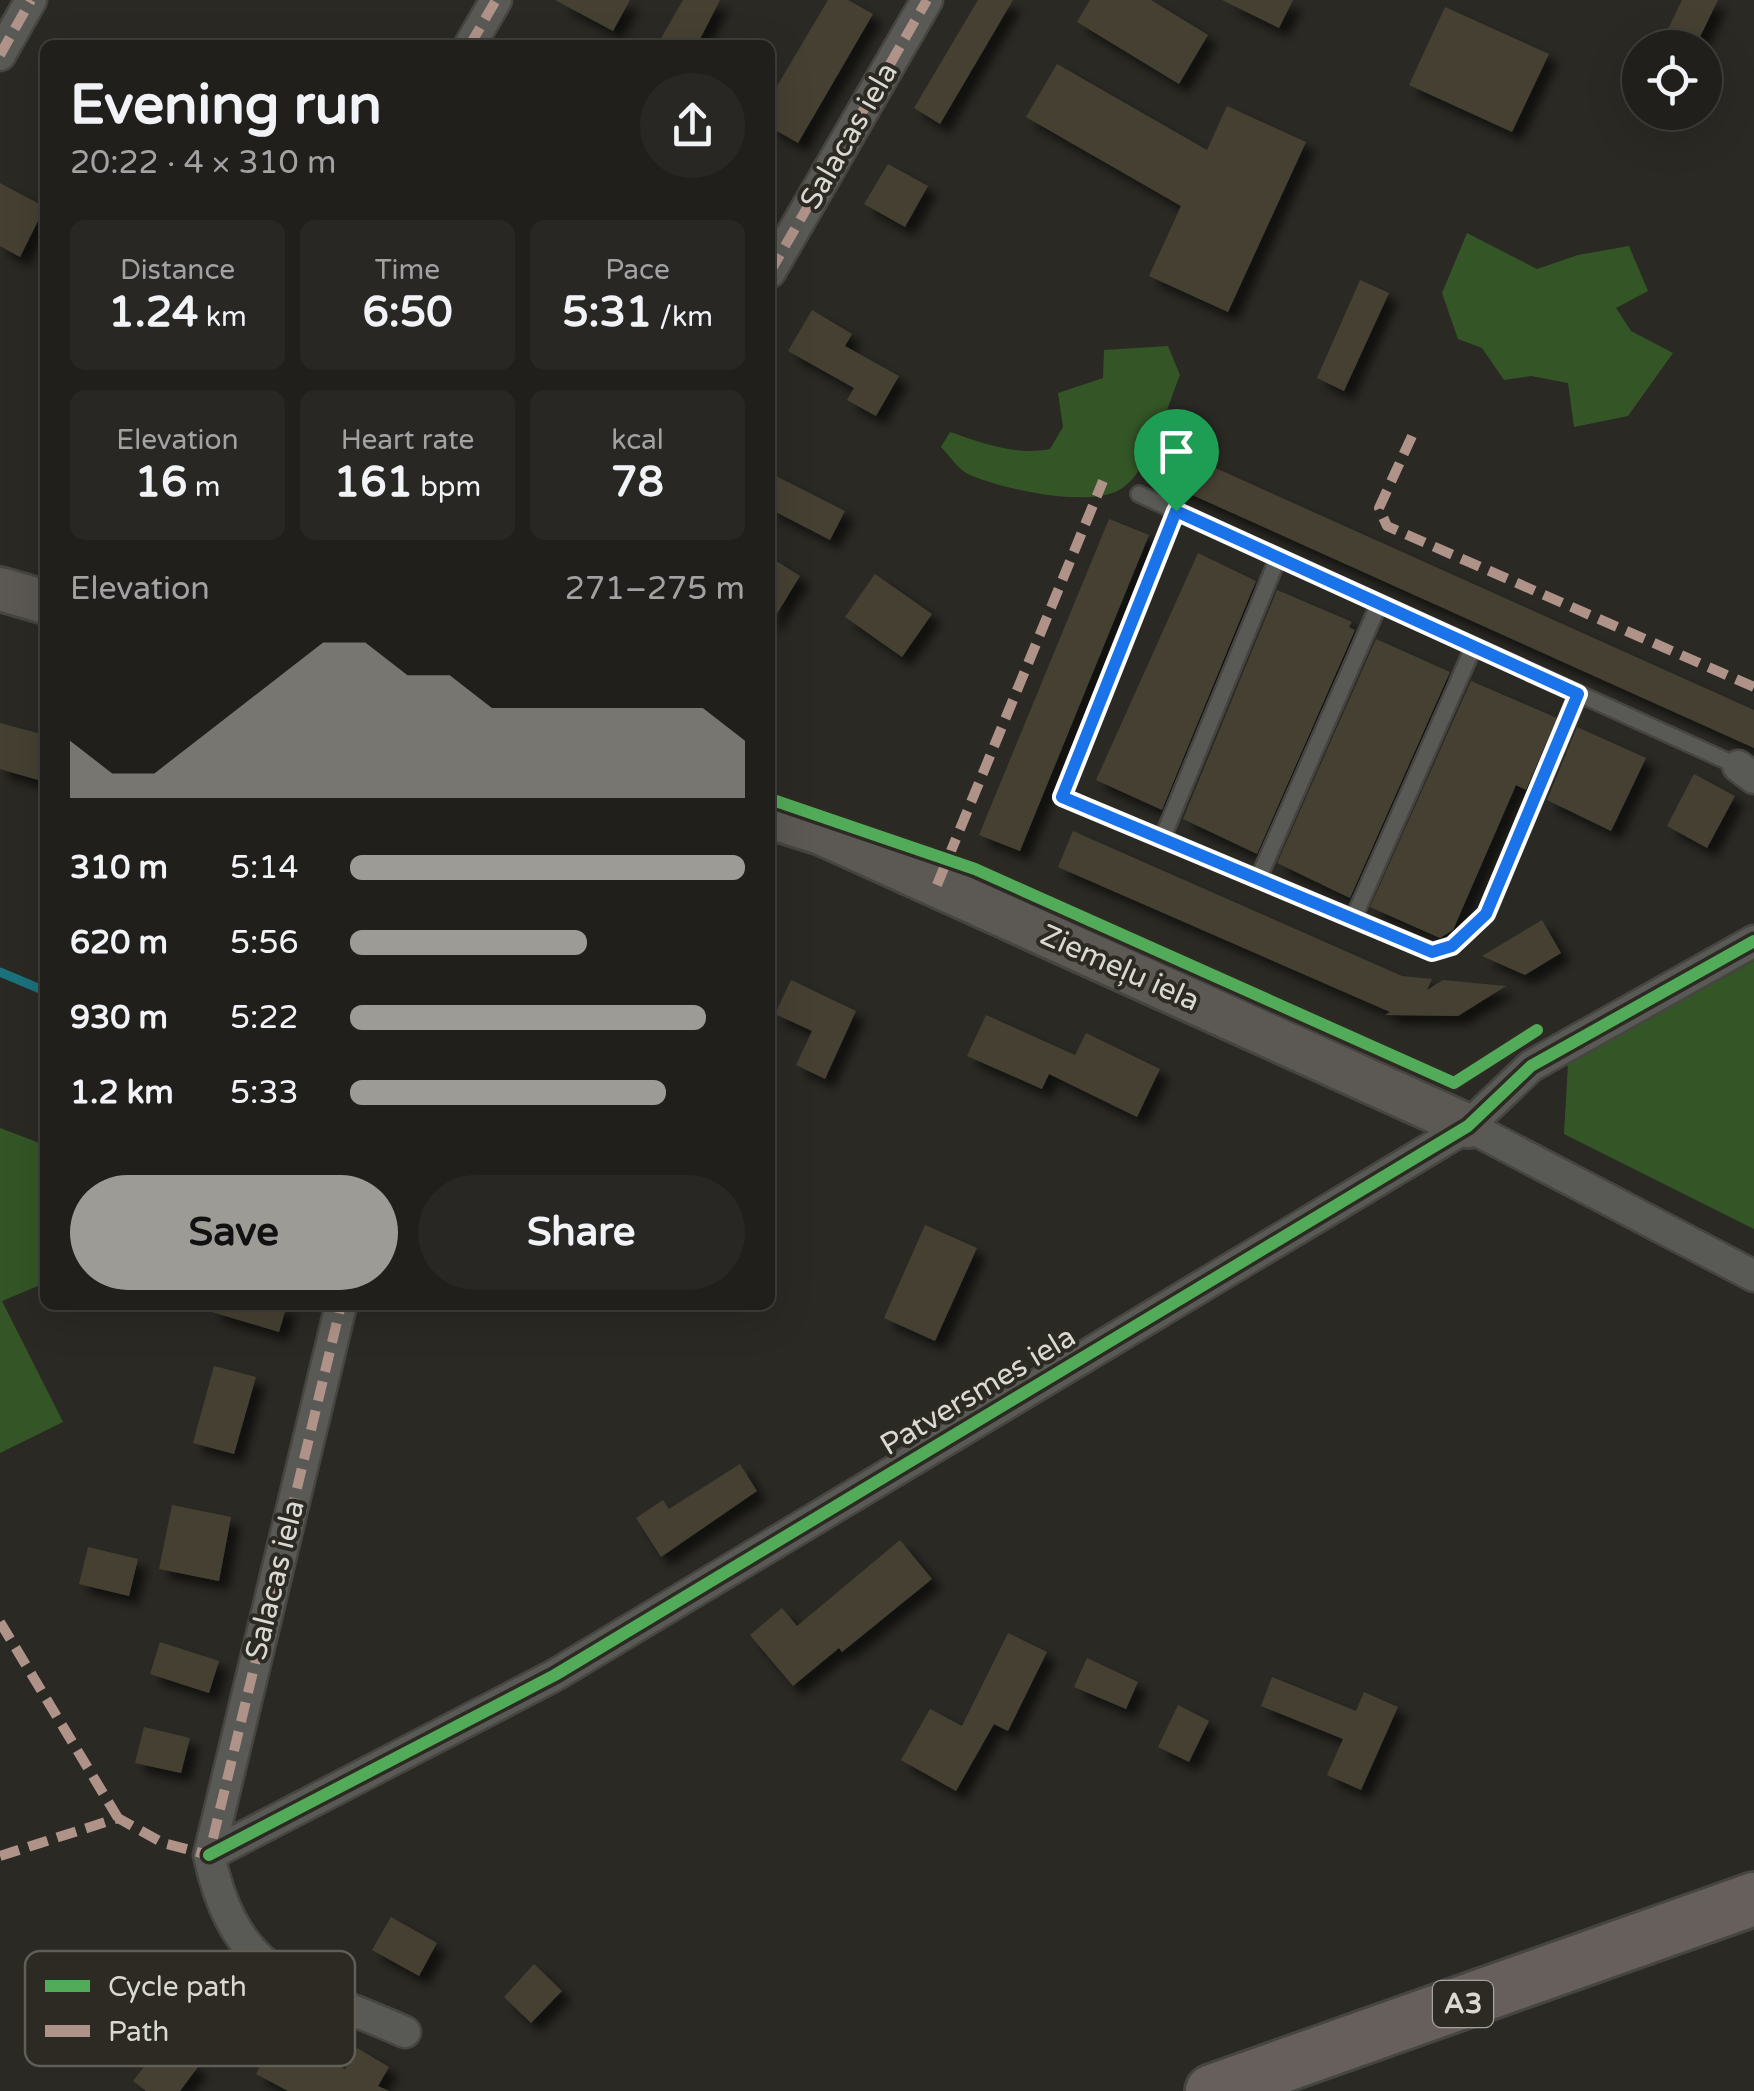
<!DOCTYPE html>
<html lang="en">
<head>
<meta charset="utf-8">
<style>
	:root { --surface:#201f1b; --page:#282724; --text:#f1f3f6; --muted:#a2a2a3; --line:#3d3d3a; --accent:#9c9b96 }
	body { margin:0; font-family:"Varela Round",sans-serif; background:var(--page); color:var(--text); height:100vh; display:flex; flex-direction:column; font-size:38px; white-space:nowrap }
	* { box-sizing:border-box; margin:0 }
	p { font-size:32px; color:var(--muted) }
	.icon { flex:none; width:55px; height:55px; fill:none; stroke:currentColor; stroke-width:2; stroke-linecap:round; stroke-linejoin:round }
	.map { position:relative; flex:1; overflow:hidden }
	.details { position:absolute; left:40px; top:40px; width:735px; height:1270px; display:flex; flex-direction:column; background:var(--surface); border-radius:15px; box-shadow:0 10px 40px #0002,0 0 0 2px var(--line) }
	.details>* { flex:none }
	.controls { position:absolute; left:1622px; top:30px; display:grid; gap:20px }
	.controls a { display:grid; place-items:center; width:100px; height:100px; border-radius:50%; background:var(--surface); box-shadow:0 10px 40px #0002,0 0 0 2px var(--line); font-size:50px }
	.pin { position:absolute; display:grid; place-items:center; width:85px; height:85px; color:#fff; margin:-102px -42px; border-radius:50% 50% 50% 0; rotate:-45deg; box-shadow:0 0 10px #0007 }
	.pin .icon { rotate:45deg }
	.round { display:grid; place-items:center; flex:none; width:105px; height:105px; border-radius:52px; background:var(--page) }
	.overview { display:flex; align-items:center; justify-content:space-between; height:170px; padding:0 30px }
	h1 { font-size:55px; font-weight:800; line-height:75px }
	.metrics { display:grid; grid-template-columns:repeat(3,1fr); gap:15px; height:170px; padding:10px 30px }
	.metrics div { display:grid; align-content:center; border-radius:15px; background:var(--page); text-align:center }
	.metrics b { font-size:42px; font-weight:800 }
	.metrics small { font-size:28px; font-weight:400 }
	.metrics p { font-size:28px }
	.chart { height:280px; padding:20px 30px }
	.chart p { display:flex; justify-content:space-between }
	.chart svg { width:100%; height:180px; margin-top:10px; fill:var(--accent); opacity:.7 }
	.action { display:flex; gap:20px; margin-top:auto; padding:20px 30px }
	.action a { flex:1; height:115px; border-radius:60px; background:var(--accent); color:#111; font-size:40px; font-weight:800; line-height:115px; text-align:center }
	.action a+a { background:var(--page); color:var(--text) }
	ul { padding:0 30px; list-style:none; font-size:32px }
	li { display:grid; grid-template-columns:160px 120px 1fr; align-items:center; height:75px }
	li i { height:25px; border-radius:12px; background:var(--accent) }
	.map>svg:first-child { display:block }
	.green { fill:#345626 }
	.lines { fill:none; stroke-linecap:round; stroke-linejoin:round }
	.stream { stroke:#1b727d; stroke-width:9 }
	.building { fill:#444132; filter:url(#shadow) }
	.lane-casing { stroke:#464541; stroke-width:20 }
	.street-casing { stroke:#464541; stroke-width:35 }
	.secondary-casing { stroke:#464541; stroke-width:48 }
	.highway-casing { stroke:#464541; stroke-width:58 }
	.lane { stroke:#595955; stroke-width:15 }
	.street { stroke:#595955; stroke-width:30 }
	.secondary { stroke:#5c5954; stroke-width:42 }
	.highway { stroke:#675f5b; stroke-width:52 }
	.quiet { stroke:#af9288; stroke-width:10; stroke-dasharray:20 10; stroke-linecap:butt }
	.cycleway-casing { stroke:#2c2a22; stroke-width:19 }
	.cycleway { stroke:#51ab58; stroke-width:12 }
	.route-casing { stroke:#fff; stroke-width:20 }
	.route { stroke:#1a73e8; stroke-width:12 }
	.labels { text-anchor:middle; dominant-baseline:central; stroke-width:8; stroke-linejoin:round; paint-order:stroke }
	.shield { fill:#2c2a22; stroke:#a5a49e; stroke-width:2.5 }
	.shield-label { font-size:28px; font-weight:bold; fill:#d9d8d3 }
	.street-label { font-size:30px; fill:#d9d8d3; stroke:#2c2a22 }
	.key { fill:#2c2a22; stroke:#605e57; stroke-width:2.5 }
	.key-label { font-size:28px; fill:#d9d8d3 }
</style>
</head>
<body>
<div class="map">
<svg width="1754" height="2091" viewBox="0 0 1754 2091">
	<defs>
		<filter id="shadow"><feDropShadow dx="9" dy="9" stdDeviation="5" flood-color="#0009"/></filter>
	</defs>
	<rect width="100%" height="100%" fill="#2a2924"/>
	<!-- green -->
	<path class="green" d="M1467,233l70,36 41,-14 51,-9 19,45 -32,17 15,23 42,22 -45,63 -54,11 -6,-44 -37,-7 -27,4 -22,-32 -24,-9 -16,-46z
		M1168,346l12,29c-14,34 -26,87 -55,111 -28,25 -124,3 -157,-12 -10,-5 -19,-19 -27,-27l9,-15c32,11 66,24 100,17l13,-22 -5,-34 45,-15 1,-28z
		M1754,961v268l-190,-95 4,-71z
		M0,1128l45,17v138l-43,18 61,121 -63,31z"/>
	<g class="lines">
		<!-- stream -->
		<path class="stream" d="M0,972l45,19"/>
	</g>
	<!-- building -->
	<path class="building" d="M555,0h75l-17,31z
		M683,0h37l-23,45h-40z
		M828,0h20l25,14 -75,129 -28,-16v-29z
		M978,0h35l-73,124 -26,-16z
		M1090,0h61l57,35 -29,49 -102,-62z
		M1222,0h71l-14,28z
		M1682,0h36l-21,43 -29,-14z
		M1445,7l104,47 -37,78 -103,-47z
		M1057,64l150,86 20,-44 79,36 -78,170 -79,-36 32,-70 -155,-89z
		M888,164l40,22 -23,41 -41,-23z
		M0,183l45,24 -25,50 -20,-11z
		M1360,280l29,13 -45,98 -27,-13z
		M812,310l40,24 -7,12 54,30 -23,40 -29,-16 7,-12 -66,-37z
		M1153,440l601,270v38l-615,-277z
		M770,473l75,38 -15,29 -60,-31z
		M1109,519l40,16 -129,316 -41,-16z
		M1198,553l58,28 -94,229 -66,-30z
		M770,557l30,19 -30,49z
		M875,574l57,40 -30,43 -57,-40z
		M1277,590l75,32 -3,5 6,3 -98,224 -74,-35z
		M1376,639l74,33 -100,226 -73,-35z
		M1471,681l86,37 -31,72 -10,-5 -63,145 -13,8 -70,-31z
		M0,723l45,12v47l-45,-13z
		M1577,727l69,31 -35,73 -64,-31z
		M1694,774l41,22 -28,52 -40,-22z
		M1073,831l329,145 30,3 -5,11 16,-10 63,6 -48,30 -73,-1 5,-3 -332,-145z
		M1542,920l19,33 -36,22 -43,-19z
		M791,980l65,31 -31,68 -29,-14 16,-34 -37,-17z
		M986,1015l89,40 11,-22 74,36 -23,48 -88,-43 -7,15 -75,-33z
		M925,1225l52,23 -42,93 -51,-23z
		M213,1305h74l-8,27 -67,-20z
		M214,1366l42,11 -22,77 -41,-11z
		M740,1464l17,27 -96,66 -25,-39 27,-18 6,9z
		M172,1505l59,12 -12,64 -60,-12z
		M900,1540l32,39 -90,73 -3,-4 -46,38 -43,-51 32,-27 15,18z
		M88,1547l50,12 -9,37 -50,-12z
		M1008,1633l39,19 -39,79 -14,-7 -38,67 -55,-31 29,-51 32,17z
		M160,1642l59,19 -10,32 -59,-19z
		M1087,1658l51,24 -12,27 -52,-22z
		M1272,1677l84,34 8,-19 34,15 -37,83 -34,-15 16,-36 -82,-33z
		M1178,1705l31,16 -20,41 -31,-15z
		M144,1727l46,11 -9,35 -46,-10z
		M391,1917l46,26 -18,33 -47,-26z
		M534,1964l28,27 -31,32 -27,-26z
		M277,2033l68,36 12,-21 32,19 -11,19 11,5h-101l-32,-17z
		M163,2042l35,25 -18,24h-34l-13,-10z"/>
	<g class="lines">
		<defs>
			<path id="lane" d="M1139,494l599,272
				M1176,511l-114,286 371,155 19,-6 34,-32 93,-220
				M1162,839l116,-281
				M1258,879l121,-275
				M1353,919l121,-273"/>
			<path id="street" d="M470,45l26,-45
				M0,55l31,-55
				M770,272l157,-272
				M1738,766l16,12
				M1468,1126l286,150
				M341,1305l-132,550c27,126 90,130 196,177
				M209,1855l346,-180 913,-549 63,-60 223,-125"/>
			<path id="secondary" d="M0,589l45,13
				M770,817l51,16 647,293"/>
			<path id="highway" d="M1212,2091l542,-192"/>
		</defs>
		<!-- lane casing -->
		<use href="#lane" class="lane-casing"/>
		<!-- street casing -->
		<use href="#street" class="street-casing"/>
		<!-- secondary casing -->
		<use href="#secondary" class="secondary-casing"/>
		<!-- highway casing -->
		<use href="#highway" class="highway-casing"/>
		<!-- lane -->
		<use href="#lane" class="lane"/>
		<!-- street -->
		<use href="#street" class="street"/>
		<!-- secondary -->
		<use href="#secondary" class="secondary"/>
		<!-- highway -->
		<use href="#highway" class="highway"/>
		<!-- quiet -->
		<path class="quiet" d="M470,45l26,-45
			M0,55l31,-55
			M770,272l157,-272
			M1412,436l-33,72 8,18 367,161
			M937,885l166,-404
			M0,1622l118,196
			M0,1856l118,-38 45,25 46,12 132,-550"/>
		<defs>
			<path id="cycleway" d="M770,799l205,70 479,214 83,-53
				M209,1855l346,-180 913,-549 63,-60 223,-125"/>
		</defs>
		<!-- cycleway casing -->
		<use href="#cycleway" class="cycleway-casing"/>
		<!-- cycleway -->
		<use href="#cycleway" class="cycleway"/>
	</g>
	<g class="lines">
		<defs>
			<path id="route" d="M1176,511l402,183 -92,220 -34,32 -20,6 -370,-155z"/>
		</defs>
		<!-- route casing -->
		<use href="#route" class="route-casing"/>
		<!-- route -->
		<use href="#route" class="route"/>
	</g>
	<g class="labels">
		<!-- shield labels -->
		<rect class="shield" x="1433" y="1981" width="60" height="46" rx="8"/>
		<g class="shield-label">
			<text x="1463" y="2004">A3</text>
		</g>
		<!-- street labels -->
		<g class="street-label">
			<text transform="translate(849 136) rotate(-60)">Salacas iela</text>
			<text transform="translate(1120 968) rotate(24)">Ziemeļu iela</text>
			<text transform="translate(978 1391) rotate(-31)">Patversmes iela</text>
			<text transform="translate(275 1580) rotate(-76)">Salacas iela</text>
		</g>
	</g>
	<!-- legend -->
	<rect x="25" y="1951" width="330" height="115" rx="15" class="key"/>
	<rect x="45" y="1980" width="45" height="12" fill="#51ab58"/>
	<rect x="45" y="2025" width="45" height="12" fill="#af9288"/>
	<g class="key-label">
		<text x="108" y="1996">Cycle path</text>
		<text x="108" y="2041">Path</text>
	</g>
</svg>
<div class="controls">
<a><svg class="icon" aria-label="locate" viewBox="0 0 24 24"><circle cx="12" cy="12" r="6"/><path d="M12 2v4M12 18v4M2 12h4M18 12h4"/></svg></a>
</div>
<div class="pin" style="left:1176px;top:511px;background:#1e9e55"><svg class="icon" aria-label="arrive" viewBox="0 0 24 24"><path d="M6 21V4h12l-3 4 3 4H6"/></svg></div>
<section class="details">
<div class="overview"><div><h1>Evening run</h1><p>20:22 · 4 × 310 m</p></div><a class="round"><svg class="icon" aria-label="share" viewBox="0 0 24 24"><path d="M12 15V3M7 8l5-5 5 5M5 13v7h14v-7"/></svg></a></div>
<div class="metrics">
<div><p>Distance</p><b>1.24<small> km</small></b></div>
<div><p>Time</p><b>6:50</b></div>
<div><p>Pace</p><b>5:31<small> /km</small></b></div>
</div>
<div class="metrics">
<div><p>Elevation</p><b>16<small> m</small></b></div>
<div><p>Heart rate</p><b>161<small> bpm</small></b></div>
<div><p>kcal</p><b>78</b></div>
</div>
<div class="chart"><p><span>Elevation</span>271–275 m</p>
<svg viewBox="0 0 160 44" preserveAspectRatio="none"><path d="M0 44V30L10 38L20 38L30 30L40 22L50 14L60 6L70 6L80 14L90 14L100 22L110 22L120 22L130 22L140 22L150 22L160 30V44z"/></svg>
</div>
<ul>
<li><b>310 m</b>5:14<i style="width:100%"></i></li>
<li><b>620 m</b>5:56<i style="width:60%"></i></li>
<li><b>930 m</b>5:22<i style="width:90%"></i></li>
<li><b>1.2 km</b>5:33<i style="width:80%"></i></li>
</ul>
<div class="action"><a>Save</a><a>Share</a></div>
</section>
</div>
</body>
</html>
